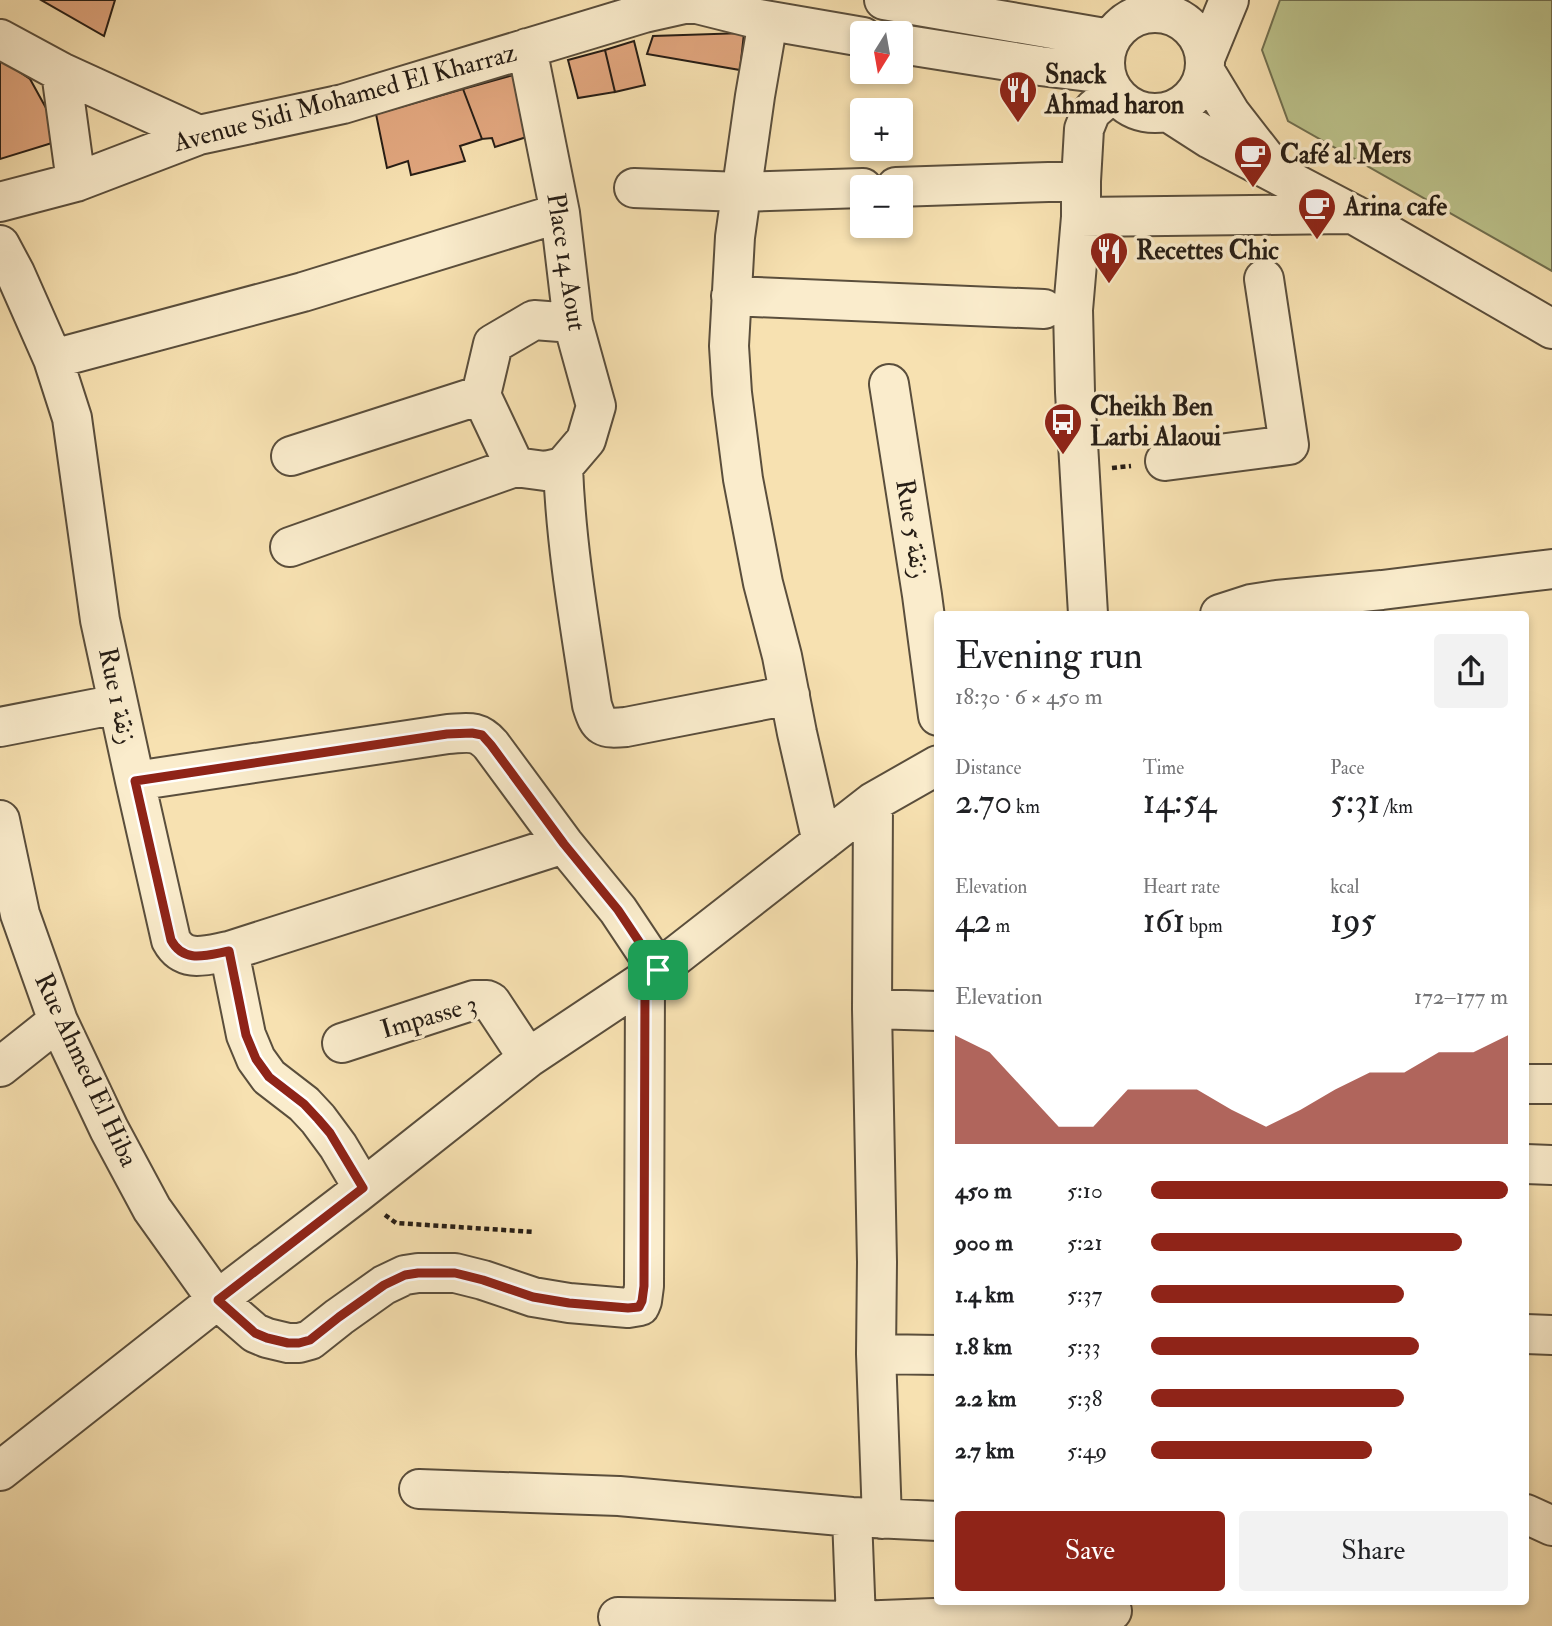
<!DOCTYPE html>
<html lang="en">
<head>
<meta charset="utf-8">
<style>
	:root { --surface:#fff; --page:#f2f2f2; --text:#202124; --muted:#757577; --accent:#8f2418 }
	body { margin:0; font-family:"IM FELL Double Pica",Amiri,serif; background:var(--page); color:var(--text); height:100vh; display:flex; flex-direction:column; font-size:26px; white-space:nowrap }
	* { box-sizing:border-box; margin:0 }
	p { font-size:23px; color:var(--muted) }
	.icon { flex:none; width:38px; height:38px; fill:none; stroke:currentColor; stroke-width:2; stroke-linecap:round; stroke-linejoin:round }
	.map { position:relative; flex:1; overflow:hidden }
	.side { position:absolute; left:934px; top:611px; width:595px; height:994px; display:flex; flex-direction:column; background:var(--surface); border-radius:7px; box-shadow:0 4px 10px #0003 }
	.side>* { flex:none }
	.needle { width:46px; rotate:191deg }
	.controls { position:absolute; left:850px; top:21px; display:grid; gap:14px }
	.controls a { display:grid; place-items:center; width:63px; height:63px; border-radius:7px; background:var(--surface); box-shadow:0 4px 10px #0003; font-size:35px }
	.pin { position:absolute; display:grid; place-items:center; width:60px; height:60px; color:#fff; margin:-30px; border-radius:14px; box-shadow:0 4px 10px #0006 }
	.round { display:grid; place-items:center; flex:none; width:74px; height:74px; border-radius:7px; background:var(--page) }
	.headline { display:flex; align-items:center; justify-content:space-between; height:119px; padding:0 21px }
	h1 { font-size:38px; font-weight:600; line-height:52px }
	.metrics { display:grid; grid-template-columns:repeat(3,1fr); gap:10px; height:119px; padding:7px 21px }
	.metrics div { display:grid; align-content:center }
	.metrics b { font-size:35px; font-weight:600 }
	.metrics small { font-size:19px; font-weight:400 }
	.metrics p { font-size:19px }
	.chart { height:196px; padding:14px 21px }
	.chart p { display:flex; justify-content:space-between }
	.chart svg { width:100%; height:126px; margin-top:7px; fill:var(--accent); opacity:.7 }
	.action { display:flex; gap:14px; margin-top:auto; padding:14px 21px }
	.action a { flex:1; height:80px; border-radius:7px; background:var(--accent); color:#fff; font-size:28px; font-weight:600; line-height:80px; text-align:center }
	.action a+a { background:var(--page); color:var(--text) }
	ul { padding:0 21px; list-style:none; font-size:23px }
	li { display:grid; grid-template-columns:112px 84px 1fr; align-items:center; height:52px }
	li i { height:18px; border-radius:9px; background:var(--accent) }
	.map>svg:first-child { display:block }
	.green { fill:#bcc38c; stroke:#717050; stroke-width:2 }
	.building { fill:#e1a67e; stroke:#261d15; stroke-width:2 }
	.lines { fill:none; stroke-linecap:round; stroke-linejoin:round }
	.minor-casing { stroke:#5a4e3c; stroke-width:42 }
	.path { stroke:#261d15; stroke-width:4.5; stroke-dasharray:5 3.5; stroke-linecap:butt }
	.minor { stroke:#faeccc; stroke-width:38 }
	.route-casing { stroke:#fff; stroke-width:14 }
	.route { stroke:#8f2418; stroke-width:9 }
	.labels { text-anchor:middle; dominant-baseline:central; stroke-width:7; stroke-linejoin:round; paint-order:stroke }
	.poi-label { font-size:26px; font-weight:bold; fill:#261d15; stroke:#faeccc; text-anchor:start }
	.street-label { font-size:26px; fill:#261d15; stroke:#faeccc }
</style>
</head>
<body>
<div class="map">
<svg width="1552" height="1626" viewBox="0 0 1552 1626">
	<rect width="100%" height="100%" fill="#f7e1b1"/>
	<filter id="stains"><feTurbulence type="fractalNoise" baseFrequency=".00286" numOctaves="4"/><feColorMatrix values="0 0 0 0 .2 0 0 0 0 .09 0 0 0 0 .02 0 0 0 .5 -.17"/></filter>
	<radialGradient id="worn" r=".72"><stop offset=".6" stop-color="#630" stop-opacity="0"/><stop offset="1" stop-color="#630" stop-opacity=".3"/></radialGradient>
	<!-- green -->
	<path class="green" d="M1280,0h272v271l-264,-150 -26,-71z"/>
	<!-- building -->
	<path class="building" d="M41,0h74l-11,36z
		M744,33l-4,37 -93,-16 6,-18z
		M634,41l11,44 -30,7 -10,-42z
		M605,50l10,42 -37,6 -10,-38z
		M0,59l30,20 21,38 1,26 -52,16z
		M521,73l12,62 -38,12 -3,-9 -10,1 -19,-50z
		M463,89l19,50 -22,7 5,15 -54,14 -3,-14 -21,7 -11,-54z"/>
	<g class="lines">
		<defs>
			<path id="minor" d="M884,0l226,39
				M693,3l60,15 110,19
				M1105 63a50 50 0 1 1 100 0a50 50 0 1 1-100 0Z
				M768,21l-13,75 -20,141 -6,109 3,47 11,86 20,104 19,73 15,77 25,109
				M0,39l61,33 138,63
				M901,44l139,22 66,8
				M527,48l33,165 13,110 23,83 -10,34 -23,27
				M1206,56l23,-56
				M1205,71l26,43 39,50
				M61,72l15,110
				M1168,112l42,27 143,75 199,115
				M896,187l185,-6
				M634,188l107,4 122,-4
				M0,202l76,-20 123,-47 144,-31 301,-91 58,-13
				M1081,217l267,-3
				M0,245l15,28 38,86 19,59 28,202 35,161 36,159c13,24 36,15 58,11l17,84 10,24 13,18 35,27 14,15 20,27 25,42
				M731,296l313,13
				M53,359l250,-67 257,-79
				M889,384l33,211 16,121
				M291,456l190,-61
				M1165,461l124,-16 -25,-166
				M515,467l-34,-72 12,-51 41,-24 39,3
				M563,467c3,80 17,159 29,238 7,23 11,24 34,22l164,-32
				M290,547l225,-80 30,4 18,-4
				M1088,614l-13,-222 -2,-82 8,-93v-36l3,-52 6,-15 4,-5 20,-17
				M1220,614l31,-10 26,-4 105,-10 170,-21
				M0,727l118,-23
				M135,781l313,-47c19,-1 29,-5 43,11l73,99 54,66 40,60
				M873,802l-1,207 5,253 -1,92 6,165
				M0,820l20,94 38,107 51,108 43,80 65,91 38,33 12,5 21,5h11l11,-3 29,-23 45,-32 21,-10 13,-2h37l28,7 50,17 36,6 59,5 12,-2 2,-5 2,-15 1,-306
				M229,951l335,-107
				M872,1009l66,2
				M342,1043l132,-43h13l4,2 37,56
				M0,1067l58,-46
				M1526,1084h26
				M1526,1164l26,1
				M1526,1334l26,1
				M876,1354l62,1
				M0,1471l217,-171 139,-106 172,-136 117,-78 228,-178 65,-37
				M419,1489l200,7 233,21 86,4
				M1526,1514l26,12
				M852,1517l4,104
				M618,1617l238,4 256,-10"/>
		</defs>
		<!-- minor casing -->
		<use href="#minor" class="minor-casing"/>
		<!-- path -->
		<path class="path" d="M1112,468l19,-2
			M385,1215l11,8 139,9"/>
		<!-- minor -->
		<use href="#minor" class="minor"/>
	</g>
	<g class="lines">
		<defs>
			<path id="route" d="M472,733l10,2 9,10 73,99 54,66 40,60 -13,10 -1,306 -2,15 -3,6 -11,1 -59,-5 -36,-6 -50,-17 -28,-7h-37l-13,2 -21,10 -45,32 -29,23 -11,3h-11l-21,-5 -12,-5 -37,-33 145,-112 -33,-55 -12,-14 -14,-15 -35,-27 -13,-18 -10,-24 -17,-84c-22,4 -45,13 -58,-11l-36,-159 312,-47z"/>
		</defs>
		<!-- route casing -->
		<use href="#route" class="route-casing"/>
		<!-- route -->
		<use href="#route" class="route"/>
	</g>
	<!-- icons -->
	<defs>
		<symbol id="restaurant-pin" viewBox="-11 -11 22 30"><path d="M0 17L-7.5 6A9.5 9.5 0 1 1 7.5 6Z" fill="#8f2418" stroke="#faeccc"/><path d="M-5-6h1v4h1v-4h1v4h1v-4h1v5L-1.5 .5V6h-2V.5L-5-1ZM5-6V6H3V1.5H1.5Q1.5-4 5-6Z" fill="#fff"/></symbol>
		<symbol id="cafe-pin" viewBox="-11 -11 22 30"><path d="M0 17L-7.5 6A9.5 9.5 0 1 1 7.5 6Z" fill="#8f2418" stroke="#faeccc"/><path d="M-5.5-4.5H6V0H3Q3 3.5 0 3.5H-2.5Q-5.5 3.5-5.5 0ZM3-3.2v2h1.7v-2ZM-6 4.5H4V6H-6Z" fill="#fff"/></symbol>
		<symbol id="bus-pin" viewBox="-11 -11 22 30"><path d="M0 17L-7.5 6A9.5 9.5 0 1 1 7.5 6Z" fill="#8f2418" stroke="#faeccc"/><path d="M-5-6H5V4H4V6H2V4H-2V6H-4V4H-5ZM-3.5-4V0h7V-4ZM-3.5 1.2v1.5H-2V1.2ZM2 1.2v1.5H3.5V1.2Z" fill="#fff"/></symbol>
	</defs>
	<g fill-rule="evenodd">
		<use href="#restaurant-pin" x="996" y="68" width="44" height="60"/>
		<use href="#cafe-pin" x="1231" y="133" width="44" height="60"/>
		<use href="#cafe-pin" x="1295" y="185" width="44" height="60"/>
		<use href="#restaurant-pin" x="1087" y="229" width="44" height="60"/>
		<use href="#bus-pin" x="1041" y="400" width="44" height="60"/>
	</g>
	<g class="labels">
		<!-- poi labels -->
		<g class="poi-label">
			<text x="1045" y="75">Snack<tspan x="1045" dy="30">Ahmad haron</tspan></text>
			<text x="1280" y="155">Café al Mers</text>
			<text x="1344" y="207">Arina cafe</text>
			<text x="1136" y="251">Recettes Chic</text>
			<text x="1090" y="407">Cheikh Ben<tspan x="1090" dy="30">Larbi Alaoui</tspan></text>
		</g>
		<!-- street labels -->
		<g class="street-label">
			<text transform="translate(345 98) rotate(-15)">Avenue Sidi Mohamed El Kharraz</text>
			<text transform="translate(566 262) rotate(81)">Place 14 Aout</text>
			<text transform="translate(912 529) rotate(81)">Rue 5 زنقة</text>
			<text transform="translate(117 696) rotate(78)">Rue 1 زنقة</text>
			<text transform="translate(429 1017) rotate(-16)">Impasse 3</text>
			<text transform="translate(86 1070) rotate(65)">Rue Ahmed El Hiba</text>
		</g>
	</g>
	<rect width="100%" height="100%" filter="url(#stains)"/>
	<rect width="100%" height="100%" fill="url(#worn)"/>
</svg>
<div class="controls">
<a><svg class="needle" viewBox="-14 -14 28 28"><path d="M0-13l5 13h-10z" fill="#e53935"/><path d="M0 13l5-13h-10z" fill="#757577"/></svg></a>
<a>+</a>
<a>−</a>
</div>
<div class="pin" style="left:658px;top:970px;background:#1e9e55"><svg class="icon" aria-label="arrive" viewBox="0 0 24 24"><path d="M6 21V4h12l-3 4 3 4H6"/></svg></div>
<section class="side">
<div class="headline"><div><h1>Evening run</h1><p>18:30 · 6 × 450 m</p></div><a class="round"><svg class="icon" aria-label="share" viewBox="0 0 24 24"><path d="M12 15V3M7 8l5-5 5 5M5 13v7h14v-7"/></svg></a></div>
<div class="metrics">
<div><p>Distance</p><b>2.70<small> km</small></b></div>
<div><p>Time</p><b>14:54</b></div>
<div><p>Pace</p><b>5:31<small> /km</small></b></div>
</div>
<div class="metrics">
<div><p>Elevation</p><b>42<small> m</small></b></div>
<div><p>Heart rate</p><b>161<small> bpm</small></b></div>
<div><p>kcal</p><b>195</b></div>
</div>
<div class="chart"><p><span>Elevation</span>172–177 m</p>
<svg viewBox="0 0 160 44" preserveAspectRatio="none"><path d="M0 44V6L10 12L20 25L30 38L40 38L50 25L60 25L70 25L80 32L90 38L100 32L110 25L120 19L130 19L140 12L150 12L160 6V44z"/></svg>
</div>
<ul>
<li><b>450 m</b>5:10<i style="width:100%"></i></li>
<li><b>900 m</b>5:21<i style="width:87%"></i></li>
<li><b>1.4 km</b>5:37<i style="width:71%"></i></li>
<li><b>1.8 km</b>5:33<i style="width:75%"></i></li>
<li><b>2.2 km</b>5:38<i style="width:71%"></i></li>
<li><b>2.7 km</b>5:49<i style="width:62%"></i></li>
</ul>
<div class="action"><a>Save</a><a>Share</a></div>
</section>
</div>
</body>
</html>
